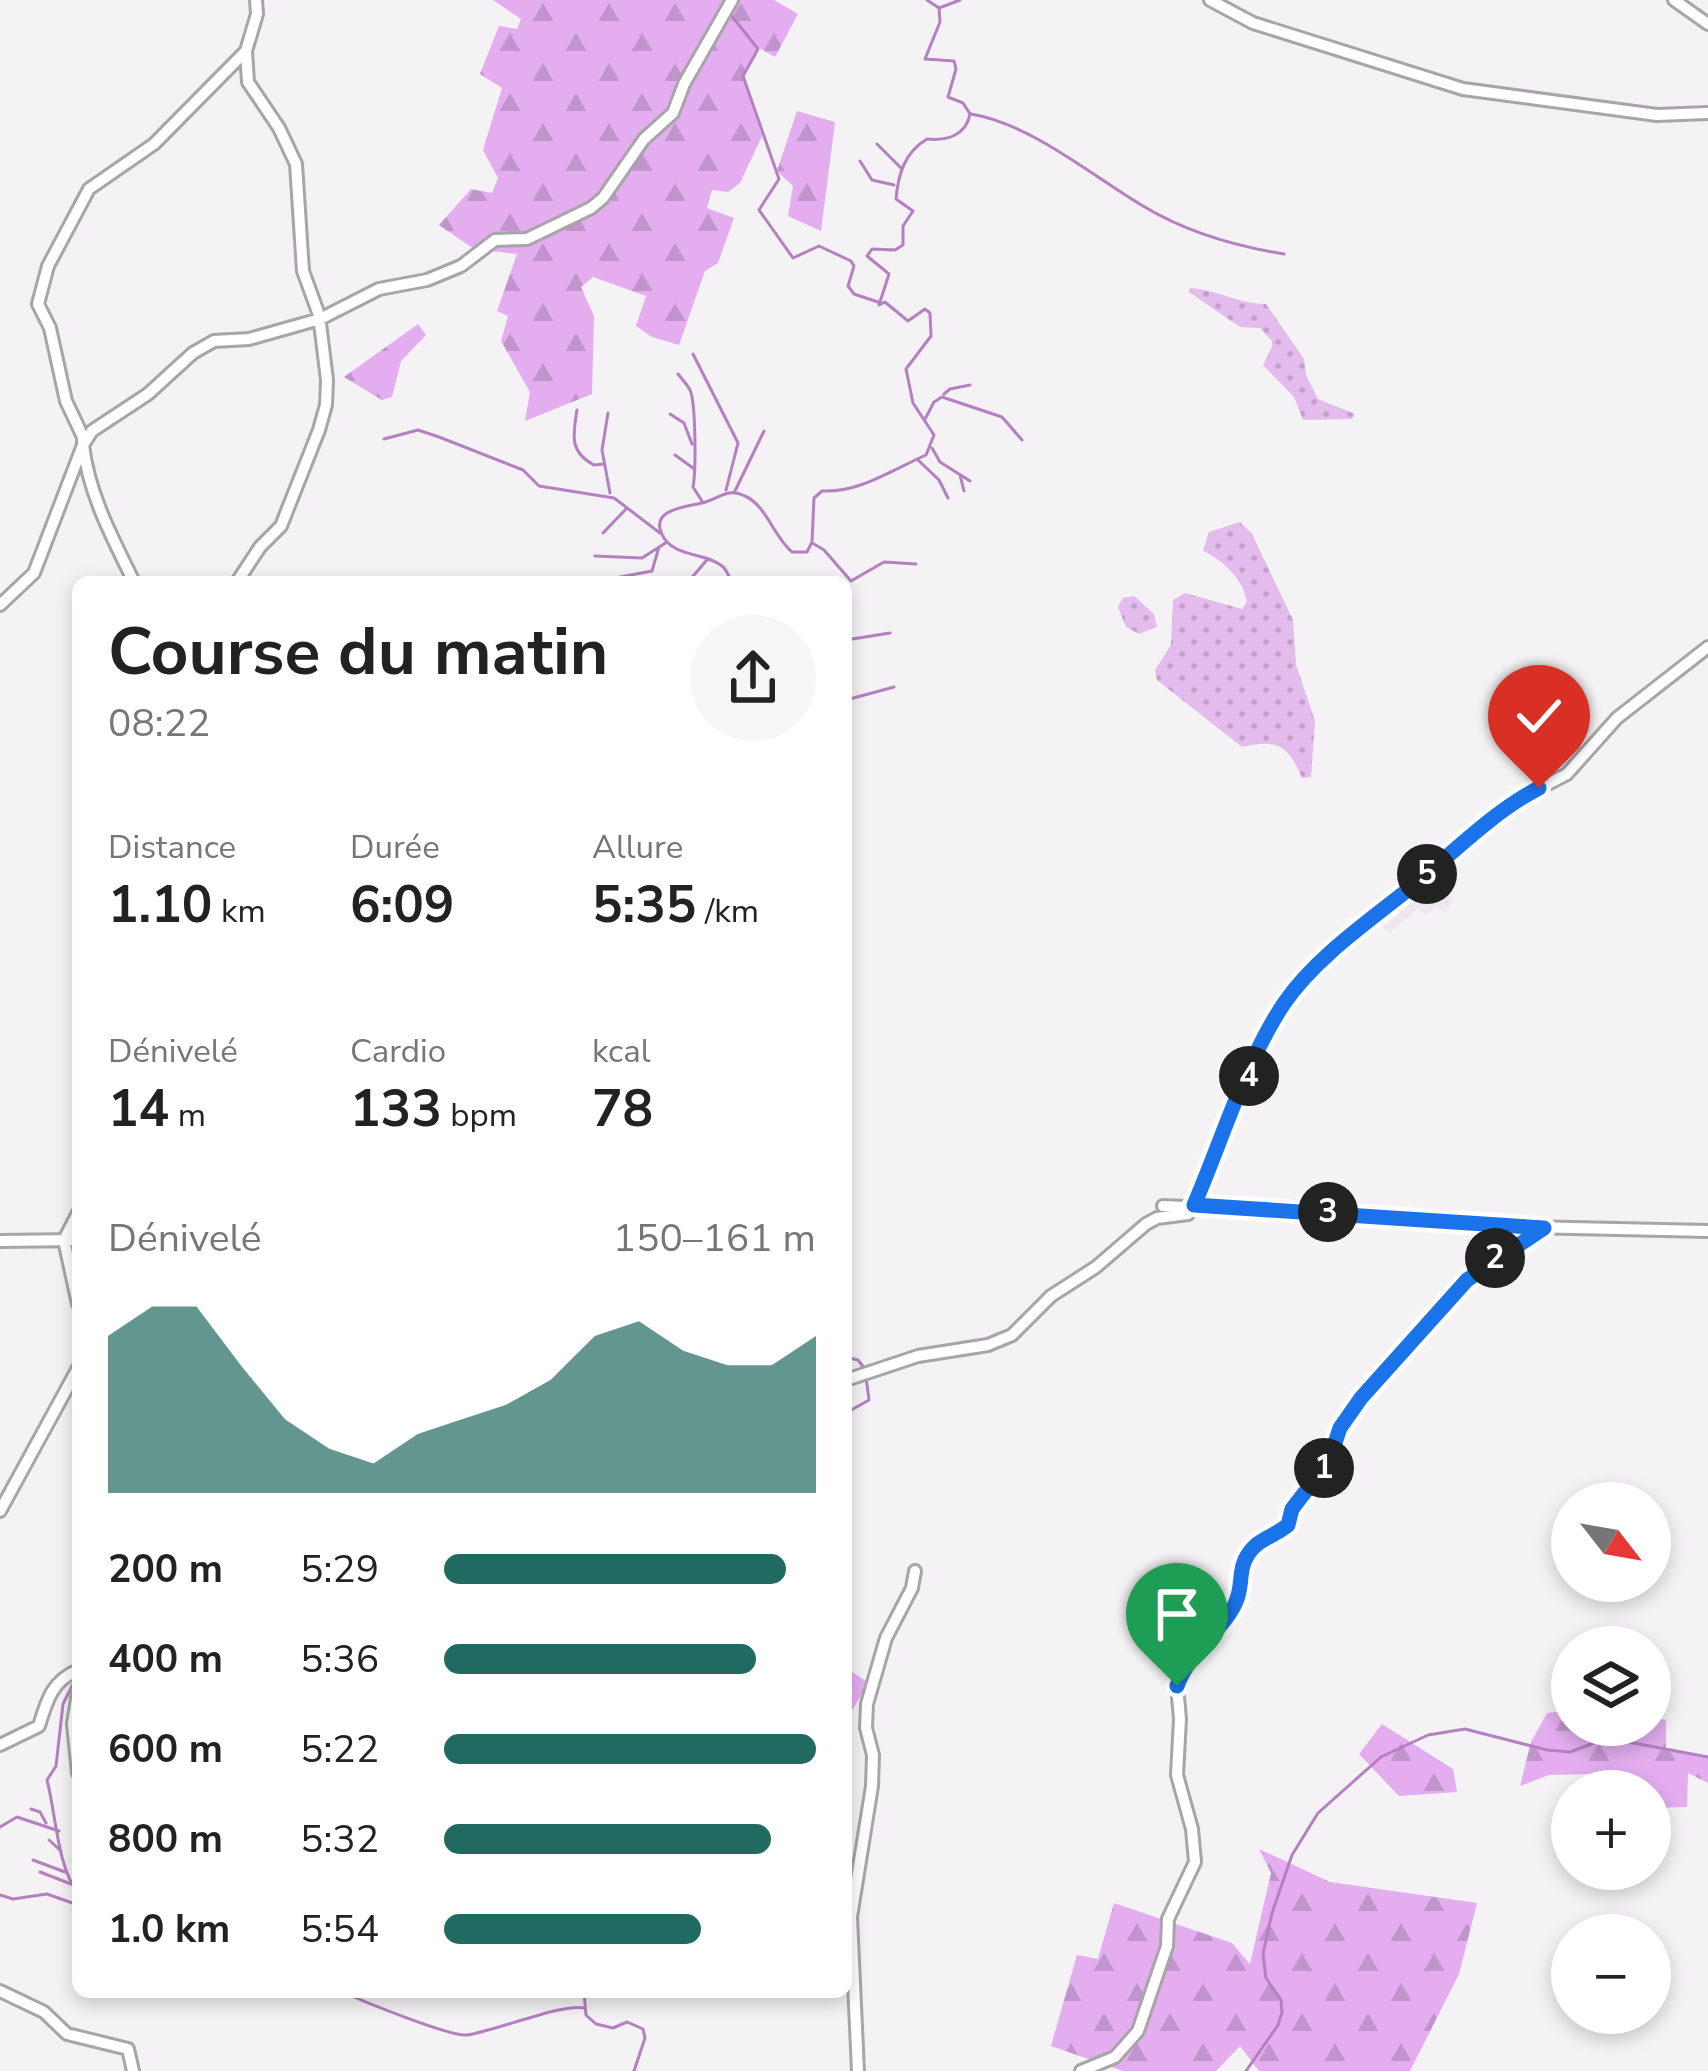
<!DOCTYPE html>
<html lang="fr">
<head>
<meta charset="utf-8">
<style>
	:root { --surface:#fff; --page:#f6f6f6; --text:#222; --muted:#767676; --accent:#216a61 }
	body { margin:0; font-family:"Nunito Sans",sans-serif; background:var(--page); color:var(--text); height:100vh; display:flex; flex-direction:column; font-size:45px; white-space:nowrap }
	* { box-sizing:border-box; margin:0 }
	p { font-size:39px; color:var(--muted) }
	.icon { flex:none; width:66px; height:66px; fill:none; stroke:currentColor; stroke-width:2; stroke-linecap:round; stroke-linejoin:round }
	.map { position:relative; flex:1; overflow:hidden }
	.side { position:absolute; left:72px; top:576px; width:780px; height:1422px; display:flex; flex-direction:column; background:var(--surface); border-radius:18px; box-shadow:0 6px 18px #0003 }
	.side>* { flex:none }
	.needle { width:78px; rotate:121deg }
	.tools { position:absolute; left:1551px; top:1482px; display:grid; gap:24px }
	.tools a { display:grid; place-items:center; width:120px; height:120px; border-radius:50%; background:var(--surface); box-shadow:0 6px 18px #0003; font-size:60px }
	.pin { position:absolute; display:grid; place-items:center; width:102px; height:102px; color:#fff; margin:-123px -51px; border-radius:50% 50% 50% 0; rotate:-45deg; box-shadow:0 0 12px #0007 }
	.pin .icon { rotate:45deg }
	.km { position:absolute; width:60px; height:60px; margin:-30px; border-radius:50%; background:#222; color:#fff; font-size:33px; line-height:60px; text-align:center }
	.round { display:grid; place-items:center; flex:none; width:126px; height:126px; border-radius:63px; background:var(--page) }
	.summary { display:flex; align-items:center; justify-content:space-between; height:204px; padding:0 36px }
	h1 { font-size:66px; font-weight:700; line-height:90px }
	.metrics { display:grid; grid-template-columns:repeat(3,1fr); gap:18px; height:204px; padding:12px 36px }
	.metrics div { display:grid; align-content:center }
	.metrics b { font-size:51px; font-weight:700 }
	.metrics small { font-size:33px; font-weight:400 }
	.metrics p { font-size:33px }
	.chart { height:336px; padding:24px 36px }
	.chart p { display:flex; justify-content:space-between }
	.chart svg { width:100%; height:216px; margin-top:12px; fill:var(--accent); opacity:.7 }
	ul { padding:0 36px; list-style:none; font-size:39px }
	li { display:grid; grid-template-columns:192px 144px 1fr; align-items:center; height:90px }
	li i { height:30px; border-radius:15px; background:var(--accent) }
	.map>svg:first-child { display:block }
	.built { fill:#eee7f0 }
	.grass { fill:url(#grass-dots) }
	.forest { fill:url(#forest-firs) }
	.lines { fill:none; stroke-linecap:round; stroke-linejoin:round }
	.stream { stroke:#b480c0; stroke-width:3 }
	.street-casing { stroke:#a7a5a7; stroke-width:16 }
	.street { stroke:#fff; stroke-width:10 }
	.route-casing { stroke:#fff; stroke-width:24 }
	.route { stroke:#1a73e8; stroke-width:15 }
</style>
</head>
<body>
<div class="map">
<svg width="1708" height="2071" viewBox="0 0 1708 2071">
	<defs>
		<pattern id="grass-dots" width="8" height="8" patternUnits="userSpaceOnUse" patternTransform="scale(3)"><rect width="8" height="8" fill="#e3bbec"/><path d="M2 2h.1M6 6h.1" fill="none" stroke="#c2a0ca" stroke-width="1.8" stroke-linecap="round"/></pattern>
		<pattern id="forest-firs" width="22" height="20" patternUnits="userSpaceOnUse" patternTransform="scale(3)"><rect width="22" height="20" fill="#e3adef"/><path d="M5 1l3.5 6h-7zM16 11l3.5 6h-7z" fill="#c294cc"/></pattern>
	</defs>
	<rect width="100%" height="100%" fill="#f4f2f4"/>
	<!-- built -->
	<path class="built" d="M1449,870l6,6 -8,11 6,14 -7,11 -11,-5 -9,8 -8,-7 -28,25 -7,-6z"/>
	<!-- grass -->
	<path class="grass" d="M1190,288c28,2 49,16 76,16l38,55 2,16 12,24 37,15 -3,5 -49,1 -9,-23 -31,-32 9,-18v-6l-12,-13 -20,-1 -51,-35z
		M1240,522l12,12 41,86 3,45 19,56 -4,56 -9,1c-14,-33 -24,-39 -60,-31l-85,-67 -2,-10 16,-25 2,-45 12,-7 57,16 5,-8c-5,-23 -24,-41 -44,-50l6,-19z
		M1134,596l20,18 3,13 -18,7 -13,-7 -8,-20 5,-9z"/>
	<!-- forest -->
	<path class="forest" d="M493,0h281l24,14 -23,43 -16,-9 -16,28 19,60 -22,47 -12,9 -16,-2 -5,18 27,10 -16,45 -13,8 -26,74 -27,-8 -16,-11 10,-30 -53,-19 -12,10 13,29 -2,78 -67,27 5,-29 -29,-51 7,-25 -11,-5 20,-57 -43,-5 -35,-24 32,-36 21,4 6,-15 -15,-28 19,-62 -22,-14 19,-48 18,3 4,-10z
		M797,111l38,11 -14,109 -33,-15 5,-30 -16,-15z
		M418,324l8,11 -25,26 -9,36 -10,3 -38,-23z
		M846,1668l23,15 -23,37z
		M1572,1710v15h78v-8l16,3v28l42,9v26l-20,-10 -1,34 -37,1v-17h-66l-1,-6 11,-11 -45,1 -29,11 11,-44 16,-29z
		M1382,1724l71,45 4,23 -58,4 -40,-42z
		M1259,1849l71,33 147,21 -18,71 -49,97h-151l-19,-25 -24,25h-93l-72,-25 26,-91 21,4 16,-56 118,40 18,21 21,-91z"/>
	<g class="lines">
		<!-- stream -->
		<path class="stream" d="M927,0l12,8
			M731,15l27,34 -15,27 36,103 -20,31 34,48 26,-12 32,15 3,5 -6,20 6,8 24,8
			M971,114c60,10 120,61 172,92 43,26 91,40 141,48
			M877,144l24,24
			M860,161l12,19 22,5
			M693,354l45,89 -12,47
			M678,374c4,5 9,10 12,16 6,13 6,82 3,97l9,14
			M944,394l6,-5 20,-4
			M577,410c-4,25 -8,42 17,55l10,-1
			M608,413l-6,37 8,43
			M670,414l14,9 8,21
			M925,419l9,-17 8,-5 60,20 20,23
			M384,439l34,-9 21,7 84,33 16,16 75,12 46,35
			M932,448l8,14 30,19
			M675,455l18,13
			M917,459l22,21 9,18
			M960,475l4,16
			M734,493l30,-62
			M603,533l24,-25
			M814,544l10,6 27,31 33,-19 32,2
			M595,556l47,2 25,-16
			M594,582l58,-11 7,-24
			M688,582l18,-21
			M732,582c-3,-5 -5,-12 -10,-16 -15,-13 -46,-9 -58,-28 -18,-29 23,-31 38,-35 17,-4 25,-16 43,-7 21,9 29,41 47,56h15l5,-10 2,-44 8,-7c37,2 70,-21 104,-36l8,-20 -21,-32 -7,-34 25,-33 -1,-23 -5,-4 -17,12 -23,-19 -6,3 10,-31 -22,-18 5,-7 23,1 8,-5v-19l10,-15 -17,-12c2,-25 9,-47 31,-60 19,2 39,-3 43,-25l-7,-11 -15,-6 8,-28 -2,-8 -29,-2 15,-37 -1,-14 21,-8
			M846,640l44,-7
			M846,700l48,-13
			M846,1357l12,3 6,8
			M846,1413l23,-13 -3,-23
			M74,1682l-11,22 -7,62 -9,14c9,34 10,86 31,113
			M31,1809l9,3 6,11
			M0,1827l17,-10 42,14
			M49,1840l12,11
			M33,1860l32,12
			M40,1872l31,12
			M0,1895l13,4 34,-5 31,11
			M343,1992c19,9 108,45 124,43 29,-4 95,-32 117,-27
			M584,1992l2,23 10,9 17,4 14,-6 16,7 2,9 -11,33
			M1246,2071l32,-46 4,-13 -1,-12 -15,-22 -3,-24 9,-41 20,-58 26,-42 63,-56 47,-22 37,-6 82,21 23,2 37,-14 101,19"/>
		<defs>
			<path id="street" d="M1210,0l43,23 210,66 194,26 51,-2
				M1674,0l34,24
				M134,582c-22,-45 -45,-87 -51,-137l9,-14 56,-37 45,-41 21,-12 35,-2 71,-20 59,-30 48,-9 34,-14 34,-26 32,-1 64,-31 12,-10 41,-59 29,-26 11,-29 48,-84
				M237,582l23,-35 21,-21 38,-96 7,-25 1,-25 -8,-65 -16,-44 -7,-107 -17,-36 -31,-46 -2,-31
				M0,605l34,-32 49,-128v-8l-17,-36 -16,-73 -12,-24 10,-38 41,-77 65,-45 92,-93 11,-37 -1,-14
				M1163,1206l255,11 109,10 181,4
				M78,1213l-14,27 14,64
				M0,1241l78,-1
				M846,1380l72,-24 70,-11 24,-10 39,-39 45,-29 50,-43 11,-6 31,-4 71,-163 26,-48 28,-33 177,-148 33,-25 44,-23 50,-56 91,-71
				M0,1511l78,-143
				M78,1692l-5,32 5,49
				M0,1745l39,-19c8,-26 13,-45 39,-56
				M0,1991l44,21 23,22 61,15 5,22
				M858,2071l-7,-154 21,-131 1,-31 -7,-27 1,-24 19,-66 26,-50 3,-17
				M1081,2071l34,-14 23,-26 29,-85 1,-27 27,-57 -3,-33 -15,-54 3,-56 -3,-33 4,-13 54,-67 6,-36 10,-21 37,-24 4,-16 37,-48 11,-33 21,-30 106,-118 77,-52"/>
		</defs>
		<!-- street casing -->
		<use href="#street" class="street-casing"/>
		<!-- street -->
		<use href="#street" class="street"/>
	</g>
	<g class="lines">
		<defs>
			<path id="route" d="M1177,1686c12,-35 51,-60 60,-87 6,-16 1,-31 12,-46 9,-14 26,-17 39,-28l4,-16 37,-48 11,-33 21,-30 106,-118 77,-52 -350,-23c27,-62 53,-148 91,-203 32,-46 86,-82 130,-118 39,-32 78,-72 124,-96"/>
		</defs>
		<!-- route casing -->
		<use href="#route" class="route-casing"/>
		<!-- route -->
		<use href="#route" class="route"/>
	</g>
</svg>
<div class="tools">
<a><svg class="needle" viewBox="-14 -14 28 28"><path d="M0-13l5 13h-10z" fill="#e53935"/><path d="M0 13l5-13h-10z" fill="#767676"/></svg></a>
<a><svg class="icon" aria-label="layers" viewBox="0 0 24 24"><path d="M12 4l9 5-9 5-9-5zM3 14l9 5 9-5"/></svg></a>
<a>+</a>
<a>−</a>
</div>
<div class="pin" style="left:1177px;top:1686px;background:#1e9e55"><svg class="icon" aria-label="arrive" viewBox="0 0 24 24"><path d="M6 21V4h12l-3 4 3 4H6"/></svg></div>
<div class="pin" style="left:1539px;top:788px;background:#d93025"><svg class="icon" aria-label="check" viewBox="0 0 24 24"><path d="M5 12l5 5 9-10"/></svg></div>
<b class="km" style="left:1324px;top:1468px">1</b>
<b class="km" style="left:1495px;top:1258px">2</b>
<b class="km" style="left:1328px;top:1212px">3</b>
<b class="km" style="left:1249px;top:1076px">4</b>
<b class="km" style="left:1427px;top:874px">5</b>
<section class="side">
<div class="summary"><div><h1>Course du matin</h1><p>08:22</p></div><a class="round"><svg class="icon" aria-label="share" viewBox="0 0 24 24"><path d="M12 15V3M7 8l5-5 5 5M5 13v7h14v-7"/></svg></a></div>
<div class="metrics">
<div><p>Distance</p><b>1.10<small> km</small></b></div>
<div><p>Durée</p><b>6:09</b></div>
<div><p>Allure</p><b>5:35<small> /km</small></b></div>
</div>
<div class="metrics">
<div><p>Dénivelé</p><b>14<small> m</small></b></div>
<div><p>Cardio</p><b>133<small> bpm</small></b></div>
<div><p>kcal</p><b>78</b></div>
</div>
<div class="chart"><p><span>Dénivelé</span>150–161 m</p>
<svg viewBox="0 0 160 44" preserveAspectRatio="none"><path d="M0 44V12L10 6L20 6L30 18L40 29L50 35L60 38L70 32L80 29L90 26L100 21L110 12L120 9L130 15L140 18L150 18L160 12V44z"/></svg>
</div>
<ul>
<li><b>200 m</b>5:29<i style="width:92%"></i></li>
<li><b>400 m</b>5:36<i style="width:84%"></i></li>
<li><b>600 m</b>5:22<i style="width:100%"></i></li>
<li><b>800 m</b>5:32<i style="width:88%"></i></li>
<li><b>1.0 km</b>5:54<i style="width:69%"></i></li>
</ul>
</section>
</div>
</body>
</html>
